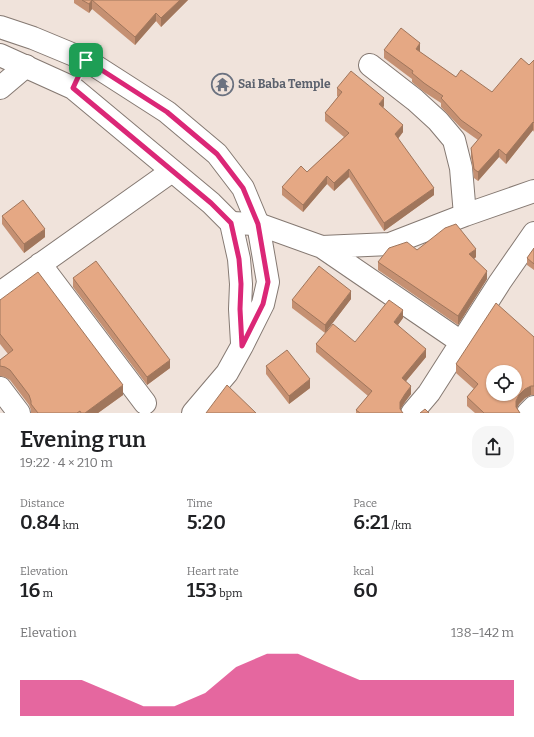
<!DOCTYPE html>
<html lang="en">
<head>
<meta charset="utf-8">
<style>
	:root { --surface:#fff; --page:#f6f6f6; --text:#202124; --muted:#757577; --accent:#db2777 }
	body { margin:0; font-family:Bitter,serif; background:var(--page); color:var(--text); height:100vh; display:flex; flex-direction:column; font-size:15px; white-space:nowrap }
	* { box-sizing:border-box; margin:0 }
	p { font-size:13px; color:var(--muted) }
	.icon { flex:none; width:22px; height:22px; fill:none; stroke:currentColor; stroke-width:2; stroke-linecap:round; stroke-linejoin:round }
	.map { position:relative; height:413px; overflow:hidden }
	.panel { display:flex; flex-direction:column; background:var(--surface); flex:1 }
	.panel>* { flex:none }
	.controls { position:absolute; left:486px; top:365px; display:grid; gap:8px }
	.controls a { display:grid; place-items:center; width:36px; height:36px; border-radius:50%; background:var(--surface); box-shadow:0 1px 3px #0004; font-size:20px }
	.pin { position:absolute; display:grid; place-items:center; width:34px; height:34px; color:#fff; margin:-17px; border-radius:8px; box-shadow:0 2px 6px #0006 }
	.round { display:grid; place-items:center; flex:none; width:42px; height:42px; border-radius:16px; background:var(--page) }
	.summary { display:flex; align-items:center; justify-content:space-between; height:68px; padding:0 20px }
	h1 { font-size:22px; font-weight:600; line-height:30px }
	.figures { display:grid; grid-template-columns:repeat(3,1fr); gap:6px; height:68px; padding:4px 20px }
	.figures div { display:grid; align-content:center }
	.figures b { font-size:20px; font-weight:600 }
	.figures small { font-size:11px; font-weight:400 }
	.figures p { font-size:11px }
	.chart { height:112px; padding:8px 20px }
	.chart p { display:flex; justify-content:space-between }
	.chart svg { width:100%; height:72px; margin-top:4px; fill:var(--accent); opacity:.7 }
	.map>svg:first-child { display:block }
	.lines { fill:none; stroke-linecap:round; stroke-linejoin:round }
	.minor-casing { stroke:#857972; stroke-width:24 }
	.major-casing { stroke:#857972; stroke-width:24 }
	.minor { stroke:#fff; stroke-width:22 }
	.major { stroke:#fff; stroke-width:22 }
	.wall { fill:#c59072 }
	.shaded-wall { fill:#a0765c }
	.building { fill:#e5a884; stroke:#a0765c; fill-rule:evenodd }
	.route-casing { stroke:#fff; stroke-width:8 }
	.route { stroke:#db2777; stroke-width:5 }
	.labels { text-anchor:middle; dominant-baseline:central; stroke-width:3.5; stroke-linejoin:round; paint-order:stroke }
	.worship-label { font-size:12px; font-weight:bold; fill:#5b616d; stroke:#f0e3db; text-anchor:start }
</style>
</head>
<body>
<div class="map">
<svg width="534" height="413" viewBox="0 0 534 413">
	<rect width="100%" height="100%" fill="#f0e3db"/>
	<g class="lines">
		<defs>
			<path id="minor" d="M370,65l45,35 23,21 16,19 7,28 4,47
				M0,88l26,-22
				M231,223l27,1 64,23 68,-3 75,-29 69,-24
				M322,247l139,95
				M40,264l105,139
				M0,293l172,-122
				M0,388l19,25
				M412,413l17,-20 71,-111 34,-49
				M528,413l6,-6"/>
			<path id="major" d="M0,27l33,11 53,22 81,52 50,42 26,34 15,36 10,58 -5,22 -21,42 -15,27 -34,40
				M0,55l73,33 138,115 20,20 8,36 2,25 -1,25 2,34"/>
		</defs>
		<!-- minor casing -->
		<use href="#minor" class="minor-casing"/>
		<!-- major casing -->
		<use href="#major" class="major-casing"/>
		<!-- minor -->
		<use href="#minor" class="minor"/>
		<!-- major -->
		<use href="#major" class="major"/>
	</g>
	<!-- wall -->
	<path class="wall" d="M74,0h114l-27,27 -5,-6 -21,24 -43,-36 -3,4 -15,-10z
		M384,50l36,2 36,25 36,15 37,-27 5,-5v72l-1,-2 -27,34 -7,-7 -21,24 -4,-3 -3,-21v-9l7,-8 -17,-12 -20,-21v-4l-17,-11 -12,-10v-3l-28,-21z
		M337,88l47,18 -1,1 20,25 -5,7 36,56 -50,36 -35,-54 -15,14 -7,-7 -24,28 -21,-17v-8l25,-15 37,-35 -19,-16v-8l13,-16 -1,-1z
		M2,216l43,21 -21,16 -22,-29z
		M534,248v22l-7,-5v-7z
		M417,250l59,7 -2,2 13,20 -29,46 -80,-55v-8z
		M73,278l97,90 -23,17 -74,-98z
		M351,299l-26,34 -33,-25v-8z
		M0,300l123,95 -25,18h-67v-3l-2,-5 -19,-25 -5,-3 -5,-1v-16l8,-6 -8,-10z
		M403,318l-5,7 28,32 -20,24 5,13 -6,8 -5,7 3,4h-47v-3l12,-14 -52,-44v-8l39,-2z
		M534,337v58h-3l-6,3 -6,6 -2,4 3,5h-45l-8,-7v-9l7,-8 -18,-16v-9z
		M266,366l44,22 -21,16 -23,-30z"/>
	<!-- shaded-wall -->
	<path class="shaded-wall" d="M92,0v9l-3,4v-9z
		M180,0h8l-27,27v-9z
		M156,13v8l-21,24v-8z
		M420,43v9l-4,6v-9z
		M384,98v8l-5,6v-8z
		M533,122v8l-27,34v-9z
		M403,125v7l-8,10v-8z
		M499,149v8l-21,24v-9z
		M349,169v8l-15,14v-8z
		M327,176v8l-24,28v-7z
		M434,188v7l-50,36v-8z
		M45,229v8l-21,16v-9z
		M476,249v8l-7,6v-9z
		M487,271v8l-29,46v-9z
		M351,291v8l-26,34v-8z
		M403,310v8l-9,12v-8z
		M426,349v8l-24,29v-8z
		M170,360v8l-23,17v-8z
		M310,379v9l-21,16v-8z
		M123,385v10l-25,18h-13z
		M411,386v8l-6,8 -5,8v-8l5,-8z
		M531,386v9l-6,3 -6,6 -3,6v-9l3,-6 6,-6z"/>
	<!-- building -->
	<path class="building" d="M82,0h98l-19,18 -5,-5 -21,24 -43,-37 -3,4z
		M401,28l19,15 -4,6 40,28 5,-7 31,22 29,-34 8,7 5,-5v63l-1,-1 -27,33 -7,-6 -21,23 -4,-3 -3,-21 11,-13 -21,-15 -20,-22 2,-2 -19,-13 -12,-10 1,-2 -29,-21z
		M351,71l33,27 -5,6 24,21 -8,9 39,54 -50,35 -35,-54 -15,14 -7,-7 -24,29 -21,-18 19,-21 6,6 42,-39 -24,-20 17,-21 -5,-4z
		M23,200l22,29 -21,15 -22,-28z
		M456,224l20,25 -7,5 18,17 -29,45 -80,-54 11,-14 18,-6 10,8 28,-22z
		M534,248v16l-7,-6z
		M96,261l74,99 -23,17 -74,-99z
		M319,266l32,25 -26,34 -33,-25z
		M38,272l85,113 -38,28h-4l-1,-2 -3,2h-39l-7,-9v-3l-2,-6 -19,-25 -5,-3 -5,-1v-6l13,-10 -13,-16v-34z
		M389,300l14,10 -9,12 32,27 -24,29 9,8 -6,8 -5,8v7l3,4h-43l-4,-3 16,-19 -56,-47 17,-20 22,18z
		M496,303l38,34v49h-3l-6,3 -6,6 -3,6v6l4,6h-36l-17,-16 11,-13 -22,-20zM493,372h22v22h-22z
		M287,350l23,29 -21,17 -23,-30z
		M227,385l29,28h-50z
		M425,409l4,4h-9z"/>
	<g class="lines">
		<defs>
			<path id="route" d="M86,60l81,52 50,42 26,34 15,36 10,58 -5,22 -21,42 -2,-37 1,-25 -2,-25 -8,-36 -20,-20 -138,-115z"/>
		</defs>
		<!-- route casing -->
		<use href="#route" class="route-casing"/>
		<!-- route -->
		<use href="#route" class="route"/>
	</g>
	<!-- icons -->
	<defs>
		<symbol id="temple-ring" viewBox="-11 -11 22 22"><circle r="9.5" fill="#f0e3db" stroke="#6b7280" stroke-width="1.5"/><path d="M0-6L5-2H3V0L6.5 2.5H4V6H1.5V3h-3V6H-4V2.5H-6.5L-3 0V-2H-5Z" fill="#6b7280"/></symbol>
	</defs>
	<g fill-rule="evenodd">
		<use href="#temple-ring" x="210" y="72" width="25" height="25"/>
	</g>
	<g class="labels">
		<!-- worship labels -->
		<g class="worship-label">
			<text x="238" y="84">Sai Baba Temple</text>
		</g>
	</g>
</svg>
<div class="controls">
<a><svg class="icon" aria-label="locate" viewBox="0 0 24 24"><circle cx="12" cy="12" r="6"/><path d="M12 2v4M12 18v4M2 12h4M18 12h4"/></svg></a>
</div>
<div class="pin" style="left:86px;top:60px;background:#1e9e55"><svg class="icon" aria-label="arrive" viewBox="0 0 24 24"><path d="M6 21V4h12l-3 4 3 4H6"/></svg></div>
</div>
<section class="panel">
<div class="summary"><div><h1>Evening run</h1><p>19:22 · 4 × 210 m</p></div><a class="round"><svg class="icon" aria-label="share" viewBox="0 0 24 24"><path d="M12 15V3M7 8l5-5 5 5M5 13v7h14v-7"/></svg></a></div>
<div class="figures">
<div><p>Distance</p><b>0.84<small> km</small></b></div>
<div><p>Time</p><b>5:20</b></div>
<div><p>Pace</p><b>6:21<small> /km</small></b></div>
</div>
<div class="figures">
<div><p>Elevation</p><b>16<small> m</small></b></div>
<div><p>Heart rate</p><b>153<small> bpm</small></b></div>
<div><p>kcal</p><b>60</b></div>
</div>
<div class="chart"><p><span>Elevation</span>138–142 m</p>
<svg viewBox="0 0 160 44" preserveAspectRatio="none"><path d="M0 44V22L10 22L20 22L30 30L40 38L50 38L60 30L70 14L80 6L90 6L100 14L110 22L120 22L130 22L140 22L150 22L160 22V44z"/></svg>
</div>
</section>
</body>
</html>
